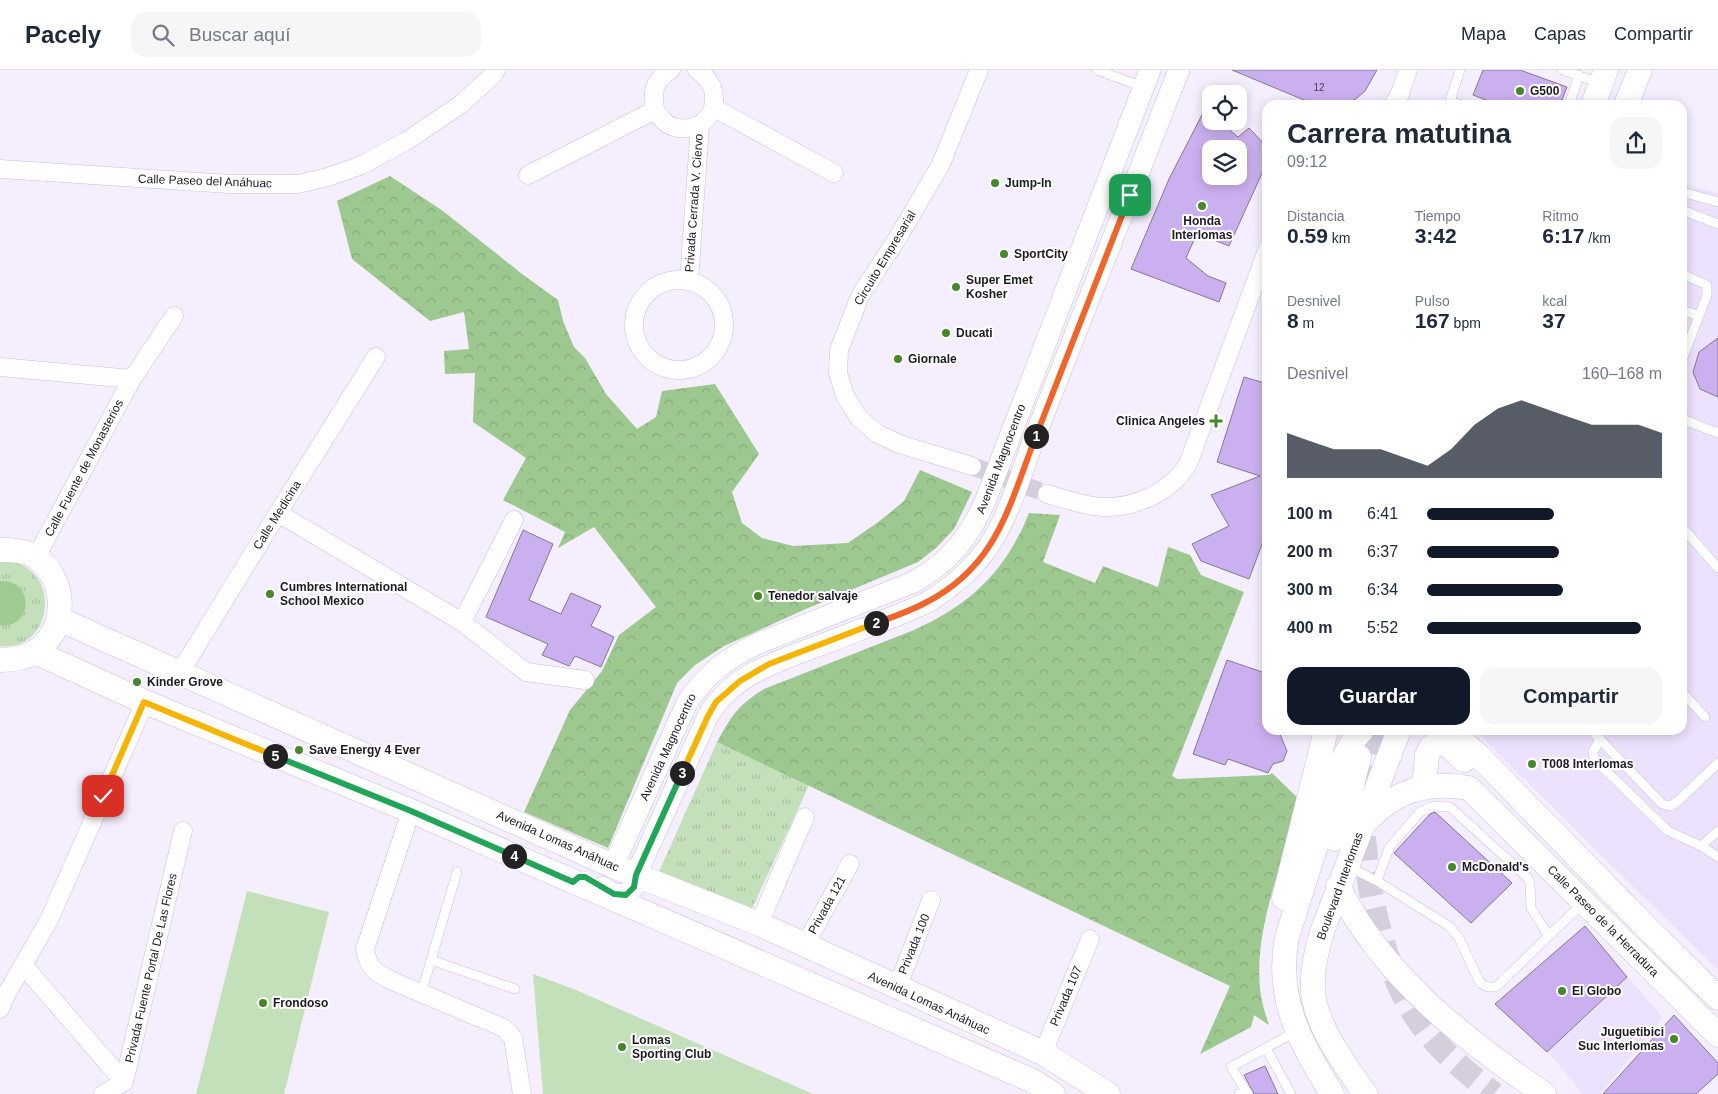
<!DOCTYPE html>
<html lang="es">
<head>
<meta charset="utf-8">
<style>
	:root { --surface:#fff; --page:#f6f6f7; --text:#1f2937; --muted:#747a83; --line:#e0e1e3; --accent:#111827 }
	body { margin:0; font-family:Arial,sans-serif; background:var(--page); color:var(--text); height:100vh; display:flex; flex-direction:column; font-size:19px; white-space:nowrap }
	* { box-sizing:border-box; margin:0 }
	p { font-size:16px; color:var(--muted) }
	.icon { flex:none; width:28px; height:28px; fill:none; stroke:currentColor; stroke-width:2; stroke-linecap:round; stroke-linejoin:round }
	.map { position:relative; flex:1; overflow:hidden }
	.side { position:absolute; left:1262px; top:30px; width:425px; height:635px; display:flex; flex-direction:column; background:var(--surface); border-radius:15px; box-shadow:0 2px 12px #0003 }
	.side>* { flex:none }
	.tools { position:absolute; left:1202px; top:15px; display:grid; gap:10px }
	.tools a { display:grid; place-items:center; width:45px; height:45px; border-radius:10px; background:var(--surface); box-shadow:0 2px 12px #0003; font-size:25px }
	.pin { position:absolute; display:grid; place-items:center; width:42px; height:42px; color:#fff; margin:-21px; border-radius:10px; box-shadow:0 2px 8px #0006 }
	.km { position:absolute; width:25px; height:25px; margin:-12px; border-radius:50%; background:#222; color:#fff; font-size:14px; line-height:25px; text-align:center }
	.round { display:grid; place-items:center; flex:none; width:52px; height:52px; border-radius:15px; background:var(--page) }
	.summary { display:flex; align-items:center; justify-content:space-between; height:85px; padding:0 25px }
	h1 { font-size:28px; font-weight:700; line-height:38px }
	.metrics { display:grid; grid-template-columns:repeat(3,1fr); gap:8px; height:85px; padding:5px 25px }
	.metrics div { display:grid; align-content:center }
	.metrics b { font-size:21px; font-weight:700 }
	.metrics small { font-size:14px; font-weight:400 }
	.metrics p { font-size:14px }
	.chart { height:140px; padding:10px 25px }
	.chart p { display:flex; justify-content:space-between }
	.chart svg { width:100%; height:90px; margin-top:5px; fill:var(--accent); opacity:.7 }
	.cta { display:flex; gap:10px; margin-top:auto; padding:10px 25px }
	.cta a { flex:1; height:58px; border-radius:15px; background:var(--accent); color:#fff; font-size:20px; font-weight:700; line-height:58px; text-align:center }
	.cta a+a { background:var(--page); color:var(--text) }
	ul { padding:0 25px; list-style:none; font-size:16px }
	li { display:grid; grid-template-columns:80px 60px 1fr; align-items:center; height:38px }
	li i { height:12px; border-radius:6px; background:var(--accent) }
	header { display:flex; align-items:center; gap:30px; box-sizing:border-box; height:70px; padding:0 25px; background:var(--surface); border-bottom:1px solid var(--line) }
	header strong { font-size:24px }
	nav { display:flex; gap:28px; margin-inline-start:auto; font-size:18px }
	.search { width:350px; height:45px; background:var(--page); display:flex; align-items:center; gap:12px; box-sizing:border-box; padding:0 18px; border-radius:15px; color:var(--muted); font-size:19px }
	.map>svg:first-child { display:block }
	.built { fill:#ede2fd }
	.grass { fill:url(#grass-tufts) }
	.forest { fill:url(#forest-crowns) }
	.garden { fill:#c4e0bb }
	.water { fill:#9fca91 }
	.building { fill:#cbb0ef; stroke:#837991; fill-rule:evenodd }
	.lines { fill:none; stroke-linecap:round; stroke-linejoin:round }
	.minor-tunnel { stroke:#d4cedd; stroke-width:18; stroke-dasharray:18 9; stroke-linecap:butt }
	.secondary-tunnel { stroke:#d4cedd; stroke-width:24; stroke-dasharray:24 12; stroke-linecap:butt }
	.service-casing { stroke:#cac0d9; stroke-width:10 }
	.minor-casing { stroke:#cac0d9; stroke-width:19 }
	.tertiary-casing { stroke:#cac0d9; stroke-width:22 }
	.secondary-casing { stroke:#cac0d9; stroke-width:25 }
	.service { stroke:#fff; stroke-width:9 }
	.minor { stroke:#fff; stroke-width:18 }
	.tertiary { stroke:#fff; stroke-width:21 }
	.secondary { stroke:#fff; stroke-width:24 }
	.split-1-casing { stroke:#fff; stroke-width:10 }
	.split-2-casing { stroke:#fff; stroke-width:10 }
	.split-3-casing { stroke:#fff; stroke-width:10 }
	.split-4-casing { stroke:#fff; stroke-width:10 }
	.split-5-casing { stroke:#fff; stroke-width:10 }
	.split-6-casing { stroke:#fff; stroke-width:10 }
	.split-1 { stroke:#f0652b; stroke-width:6 }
	.split-2 { stroke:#f0652b; stroke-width:6 }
	.split-3 { stroke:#f5b400; stroke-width:6 }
	.split-4 { stroke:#22a559; stroke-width:6 }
	.split-5 { stroke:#22a559; stroke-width:6 }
	.split-6 { stroke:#f5b400; stroke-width:6 }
	.poi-dot { fill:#45872a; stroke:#fff; stroke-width:2 }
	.labels { text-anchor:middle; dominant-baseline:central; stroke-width:4; stroke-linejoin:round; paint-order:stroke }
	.number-label { font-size:10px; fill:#484056 }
	.poi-label { font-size:12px; font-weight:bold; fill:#1d1a23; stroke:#fff; text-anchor:start }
	.street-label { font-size:12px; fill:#1d1a23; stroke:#fff }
</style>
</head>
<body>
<header>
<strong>Pacely</strong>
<div class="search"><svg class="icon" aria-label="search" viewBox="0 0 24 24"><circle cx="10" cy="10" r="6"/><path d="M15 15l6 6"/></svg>Buscar aquí</div>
<nav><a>Mapa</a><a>Capas</a><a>Compartir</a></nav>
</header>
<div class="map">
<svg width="1718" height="1024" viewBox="0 0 1718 1024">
	<defs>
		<pattern id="grass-tufts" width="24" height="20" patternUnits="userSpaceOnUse" patternTransform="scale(1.25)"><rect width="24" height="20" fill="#c4e0bb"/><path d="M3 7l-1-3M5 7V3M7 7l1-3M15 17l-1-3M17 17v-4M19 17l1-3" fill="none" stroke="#a8c0a0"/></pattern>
		<pattern id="forest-crowns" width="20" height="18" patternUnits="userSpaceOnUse" patternTransform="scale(1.25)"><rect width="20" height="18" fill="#9dc88f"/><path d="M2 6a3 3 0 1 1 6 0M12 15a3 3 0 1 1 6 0" fill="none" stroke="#87ab7b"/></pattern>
	</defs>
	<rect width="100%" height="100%" fill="#f4eefe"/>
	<!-- built -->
	<path class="built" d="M1683,114l35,9v777l-231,-227 -7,-13h202z
		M1628,907l35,41 -63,76h-17l-35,-42z"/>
	<!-- grass -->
	<path class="grass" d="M0,491c64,-1 56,92 0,85z
		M717,672l92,43 -58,126 -93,-37z"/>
	<!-- forest -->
	<path class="forest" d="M390,106l53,35 79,63 36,26 5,21 11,26 11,11 21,36 31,35 19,-12 6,-26 53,-7 44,70 -27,38 10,31 20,15 31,8 55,-3 33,-23 23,-19 16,-31 52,22 -18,37 -18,19 -18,14 -110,46 -84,38 -29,19 -18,18 -69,165 -84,-36 46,-102 32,-39 17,-36 37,-28 -62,-80 -36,21 7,-16 -62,-32 23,-42 -53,-36 2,-49 -30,1 -1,-23 25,-2 -5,-37 -34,9 -78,-62 -15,-58z
		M1029,443l31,2 -17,47 52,21 8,-17 55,21 10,-40 22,8 11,20 43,17 -72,184 6,3 91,-4 3,-2 30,29c-19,56 -48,127 -42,186 1,13 5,25 9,37l-15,-10 -3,12 -51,27 30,-68 -513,-244c15,-27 20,-36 47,-53l150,-59c56,-25 92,-59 115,-117z"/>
	<!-- garden -->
	<path class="garden" d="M247,821l82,21 -45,182h-88z
		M533,904l43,16 237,104h-270z"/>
	<!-- water -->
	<path class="water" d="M0,511c35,-2 33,48 0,44z"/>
	<!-- building -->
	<path class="building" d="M1232,0h145l-12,21 -8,7 -12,7h-29z
		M1483,0h37l47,17 -7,18h-61l-26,-10z
		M1205,39l6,5v7h8l19,16 11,-9 19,20v12l-39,86 -32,-13 -11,25 22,18 18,7 -7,19 -88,-33 38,-90zM1211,79h28v27h-28z
		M1718,268v59l-18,-8 -7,-17 6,-20z
		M1244,307l24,7v144l-19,51 -48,-18 -9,-17 37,-18 -18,-31 49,-19 -43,-14z
		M523,460l30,14 -24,56 32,14 10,-21 30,13 -10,20 23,11 -13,30 -26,-11 -6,10 -27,-11 6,-11 -62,-27z
		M1227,590l41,14v56h10l9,21 -4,10 -10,3 -5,9 -40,-14 -3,6 -32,-11z
		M1435,742l77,71 -41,40 -77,-70 36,-39z
		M1585,856l42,51 -80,75 -52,-48z
		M1674,945l44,48v11l-22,20h-93z
		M1265,996l13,28h-24l-10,-19z"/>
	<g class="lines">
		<!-- minor-tunnel -->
		<path class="minor-tunnel" d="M972,396l75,28"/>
		<!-- secondary-tunnel -->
		<path class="secondary-tunnel" d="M1375,660c-3,15 -8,30 -10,45 -8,72 11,181 51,242 20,31 50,55 78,77"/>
		<defs>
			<path id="service" d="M1097,0l46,17
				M1460,0l-10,31 11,4
				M1562,0l38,13
				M1569,35l10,-30
				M1682,122l36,10
				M1682,140l36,14
				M1682,204l25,11v10l-25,65
				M1682,240l17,6
				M1682,349l36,14
				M1682,457l36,41
				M1682,622l23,25
				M1591,660l71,74 8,2 7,-4 41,-39
				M1600,669l-7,13 1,7 74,72 33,15 17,11
				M1701,776l17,-15
				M1347,796l30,15 72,45 10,12 21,45 8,4h8l87,-84
				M1377,811l12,-33 31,-36 14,-6 16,1 78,71 2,5 1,25 18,28
				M431,890l84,29
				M421,924l36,-122
				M1266,978l25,46
				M1239,1024h1
				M1248,1024l-17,-27 66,-36"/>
			<path id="minor" d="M671,0c-10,5 -18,15 -17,27 0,3 0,8 1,11 0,4 4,7 6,10 16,20 52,10 53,-17 1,-14 -5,-23 -17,-31
				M1393,35l6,-9 9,-26
				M714,38l120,65
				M0,99l230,15h68l30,-7 34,-12 46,-25 52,-35 34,-31 2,-4
				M528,105l127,-65
				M634 255a45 45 0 1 1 90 0a45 45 0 1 1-90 0Z
				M689,210l11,-155
				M0,297l132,12
				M972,396l-70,-21 -24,-11 -19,-16 -14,-22 -7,-23 1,-23 21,-54 37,-57 44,-75 38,-94
				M1047,424c18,5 37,12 56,13 33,1 68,-15 85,-43l80,-216
				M278,443l184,109 64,50 59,8
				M36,487l96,-178 42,-63
				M462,552l52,-102
				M179,604l99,-161 98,-156
				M411,741l-46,138c3,19 9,22 25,31l114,48 9,10 9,56
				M759,854l46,-107
				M805,875l45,-81
				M23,895l101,117
				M897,918l34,-88
				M0,939l6,-14 43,-75 96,-218
				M1043,983l47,-114
				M103,1024l21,-12 59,-251"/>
			<path id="tertiary" d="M613,796l73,-161c18,-30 41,-47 73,-62l155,-61c36,-21 56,-45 72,-83l164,-429
				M603,817l11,7 12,1 8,-8 2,-12 72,-159c25,-43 73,-56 118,-73 33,-13 67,-25 100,-40 70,-42 80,-86 106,-159l147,-374"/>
			<path id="secondary" d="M1593,35l13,-35
				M1626,35l14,-35
				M0,480c12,0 27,0 37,8 31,23 31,75 -4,95 -10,6 -21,7 -33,7
				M59,549l554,247 146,58 284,129 65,41
				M35,582l110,50 266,109 622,270 20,13
				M1449,660l30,26 170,174 69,68
				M1424,716l3,-31 5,-9 8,-3 8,2 16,15
				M1361,758c29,-36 64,-48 108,-40l249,247
				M1335,769l15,-46 9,-36
				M1338,816c44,90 126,153 206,208
				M1284,828l42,-168
				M1332,1024c-31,-51 -57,-94 -45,-157l57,-180 11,-19 7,-8
				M1366,1024c-19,-25 -47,-65 -52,-95 -4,-23 2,-48 9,-70l76,-199"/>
		</defs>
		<!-- service casing -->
		<use href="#service" class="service-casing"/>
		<!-- minor casing -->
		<use href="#minor" class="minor-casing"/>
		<!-- tertiary casing -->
		<use href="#tertiary" class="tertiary-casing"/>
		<!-- secondary casing -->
		<use href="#secondary" class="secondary-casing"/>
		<!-- service -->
		<use href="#service" class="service"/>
		<!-- minor -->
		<use href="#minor" class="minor"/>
		<!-- tertiary -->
		<use href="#tertiary" class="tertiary"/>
		<!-- secondary -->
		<use href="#secondary" class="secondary"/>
	</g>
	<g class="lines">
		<defs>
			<path id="split-1" d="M1036,366l94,-241"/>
			<path id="split-2" d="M876,553c17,-6 34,-12 49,-20 73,-37 84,-98 111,-167"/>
			<path id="split-3" d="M682,703l26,-57 8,-14 24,-21 29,-17 107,-41"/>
			<path id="split-4" d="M514,786l59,26 6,-5h6l29,17 12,1 8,-8 2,-12 46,-102"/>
			<path id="split-5" d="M275,686l136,55 103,45"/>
			<path id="split-6" d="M103,726l41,-94 131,54"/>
		</defs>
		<!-- split-1 casing -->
		<use href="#split-1" class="split-1-casing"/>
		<!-- split-2 casing -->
		<use href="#split-2" class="split-2-casing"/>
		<!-- split-3 casing -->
		<use href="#split-3" class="split-3-casing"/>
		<!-- split-4 casing -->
		<use href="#split-4" class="split-4-casing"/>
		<!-- split-5 casing -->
		<use href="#split-5" class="split-5-casing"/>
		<!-- split-6 casing -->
		<use href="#split-6" class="split-6-casing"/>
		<!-- split-1 -->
		<use href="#split-1" class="split-1"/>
		<!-- split-2 -->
		<use href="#split-2" class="split-2"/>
		<!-- split-3 -->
		<use href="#split-3" class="split-3"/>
		<!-- split-4 -->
		<use href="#split-4" class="split-4"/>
		<!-- split-5 -->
		<use href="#split-5" class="split-5"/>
		<!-- split-6 -->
		<use href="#split-6" class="split-6"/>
	</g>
	<!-- markers -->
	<g class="poi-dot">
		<circle cx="1520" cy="21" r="5"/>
		<circle cx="995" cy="113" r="5"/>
		<circle cx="1202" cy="136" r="5"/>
		<circle cx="1004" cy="184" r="5"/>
		<circle cx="956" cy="217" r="5"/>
		<circle cx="946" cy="263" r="5"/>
		<circle cx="898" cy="289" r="5"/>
		<path d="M1213.5 343.5h5v5h5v5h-5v5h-5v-5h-5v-5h5z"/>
		<circle cx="270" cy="524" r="5"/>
		<circle cx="758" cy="526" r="5"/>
		<circle cx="137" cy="612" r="5"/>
		<circle cx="299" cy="680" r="5"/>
		<circle cx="1532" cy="694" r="5"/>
		<circle cx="1452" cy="797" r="5"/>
		<circle cx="1562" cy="921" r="5"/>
		<circle cx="263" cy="933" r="5"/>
		<circle cx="1674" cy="969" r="5"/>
		<circle cx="622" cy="977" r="5"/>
	</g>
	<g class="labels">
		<!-- number labels -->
		<g class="number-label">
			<text x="1319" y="17">12</text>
		</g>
		<!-- poi labels -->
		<g class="poi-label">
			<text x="1530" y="21">G500</text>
			<text x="1005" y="113">Jump-In</text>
			<text x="1202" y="151" text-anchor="middle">Honda<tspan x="1202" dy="14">Interlomas</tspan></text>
			<text x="1014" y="184">SportCity</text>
			<text x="966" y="210">Super Emet<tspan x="966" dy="14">Kosher</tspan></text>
			<text x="956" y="263">Ducati</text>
			<text x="908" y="289">Giornale</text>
			<text x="1205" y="351" text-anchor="end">Clinica Angeles</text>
			<text x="280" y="517">Cumbres International<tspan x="280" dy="14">School Mexico</tspan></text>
			<text x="768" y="526">Tenedor salvaje</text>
			<text x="147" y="612">Kinder Grove</text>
			<text x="309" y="680">Save Energy 4 Ever</text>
			<text x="1542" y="694">T008 Interlomas</text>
			<text x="1462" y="797">McDonald's</text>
			<text x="1572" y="921">El Globo</text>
			<text x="273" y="933">Frondoso</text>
			<text x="1664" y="962" text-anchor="end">Juguetibici<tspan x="1664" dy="14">Suc Interlomas</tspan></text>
			<text x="632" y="970">Lomas<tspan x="632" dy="14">Sporting Club</tspan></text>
		</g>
		<!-- street labels -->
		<g class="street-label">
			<text transform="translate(205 111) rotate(2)">Calle Paseo del Anáhuac</text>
			<text transform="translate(694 133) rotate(-86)">Privada Cerrada V. Ciervo</text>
			<text transform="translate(885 188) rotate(-59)">Circuito Empresarial</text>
			<text transform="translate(1001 389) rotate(-69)">Avenida Magnocentro</text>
			<text transform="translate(84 398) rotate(-62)">Calle Fuente de Monasterios</text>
			<text transform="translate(277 445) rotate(-58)">Calle Medicina</text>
			<text transform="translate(668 677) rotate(-65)">Avenida Magnocentro</text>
			<text transform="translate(558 771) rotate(24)">Avenida Lomas Anáhuac</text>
			<text transform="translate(1340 816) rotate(-70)">Boulevard Interlomas</text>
			<text transform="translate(827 835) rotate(-61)">Privada 121</text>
			<text transform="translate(1603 851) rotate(45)">Calle Paseo de la Herradura</text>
			<text transform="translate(914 874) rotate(-68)">Privada 100</text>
			<text transform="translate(151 898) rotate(-77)">Privada Fuente Portal De Las Flores</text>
			<text transform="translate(1066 926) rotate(-67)">Privada 107</text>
			<text transform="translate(929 933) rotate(25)">Avenida Lomas Anáhuac</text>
		</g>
	</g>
</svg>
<div class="tools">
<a><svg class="icon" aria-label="locate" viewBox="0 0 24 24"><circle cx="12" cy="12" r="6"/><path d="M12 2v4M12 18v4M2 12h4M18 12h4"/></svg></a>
<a><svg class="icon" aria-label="layers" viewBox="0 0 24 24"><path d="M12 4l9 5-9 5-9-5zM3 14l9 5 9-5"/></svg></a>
</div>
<div class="pin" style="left:1130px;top:125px;background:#1e9e55"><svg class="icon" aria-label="arrive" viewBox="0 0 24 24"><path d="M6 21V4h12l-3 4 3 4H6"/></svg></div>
<div class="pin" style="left:103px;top:726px;background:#d93025"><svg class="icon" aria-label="check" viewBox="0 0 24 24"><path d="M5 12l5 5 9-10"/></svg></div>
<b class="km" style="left:1036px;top:366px">1</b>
<b class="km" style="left:876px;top:553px">2</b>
<b class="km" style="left:682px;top:703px">3</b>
<b class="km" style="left:514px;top:786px">4</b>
<b class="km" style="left:275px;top:686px">5</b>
<section class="side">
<div class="summary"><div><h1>Carrera matutina</h1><p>09:12</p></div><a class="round"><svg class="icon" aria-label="share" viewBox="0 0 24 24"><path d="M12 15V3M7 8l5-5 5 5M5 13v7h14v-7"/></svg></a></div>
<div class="metrics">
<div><p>Distancia</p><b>0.59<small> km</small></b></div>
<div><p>Tiempo</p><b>3:42</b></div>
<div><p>Ritmo</p><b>6:17<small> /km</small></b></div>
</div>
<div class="metrics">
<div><p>Desnivel</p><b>8<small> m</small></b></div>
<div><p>Pulso</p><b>167<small> bpm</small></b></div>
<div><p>kcal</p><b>37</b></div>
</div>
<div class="chart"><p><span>Desnivel</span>160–168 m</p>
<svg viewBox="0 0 160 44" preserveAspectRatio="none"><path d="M0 44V22L10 26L20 30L30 30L40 30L50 34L60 38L70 30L80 18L90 10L100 6L110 10L120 14L130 18L140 18L150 18L160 22V44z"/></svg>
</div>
<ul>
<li><b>100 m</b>6:41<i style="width:54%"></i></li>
<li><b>200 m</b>6:37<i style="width:56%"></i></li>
<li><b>300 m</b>6:34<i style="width:58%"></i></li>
<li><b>400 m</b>5:52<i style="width:91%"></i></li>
</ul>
<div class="cta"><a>Guardar</a><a>Compartir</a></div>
</section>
</div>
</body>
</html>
